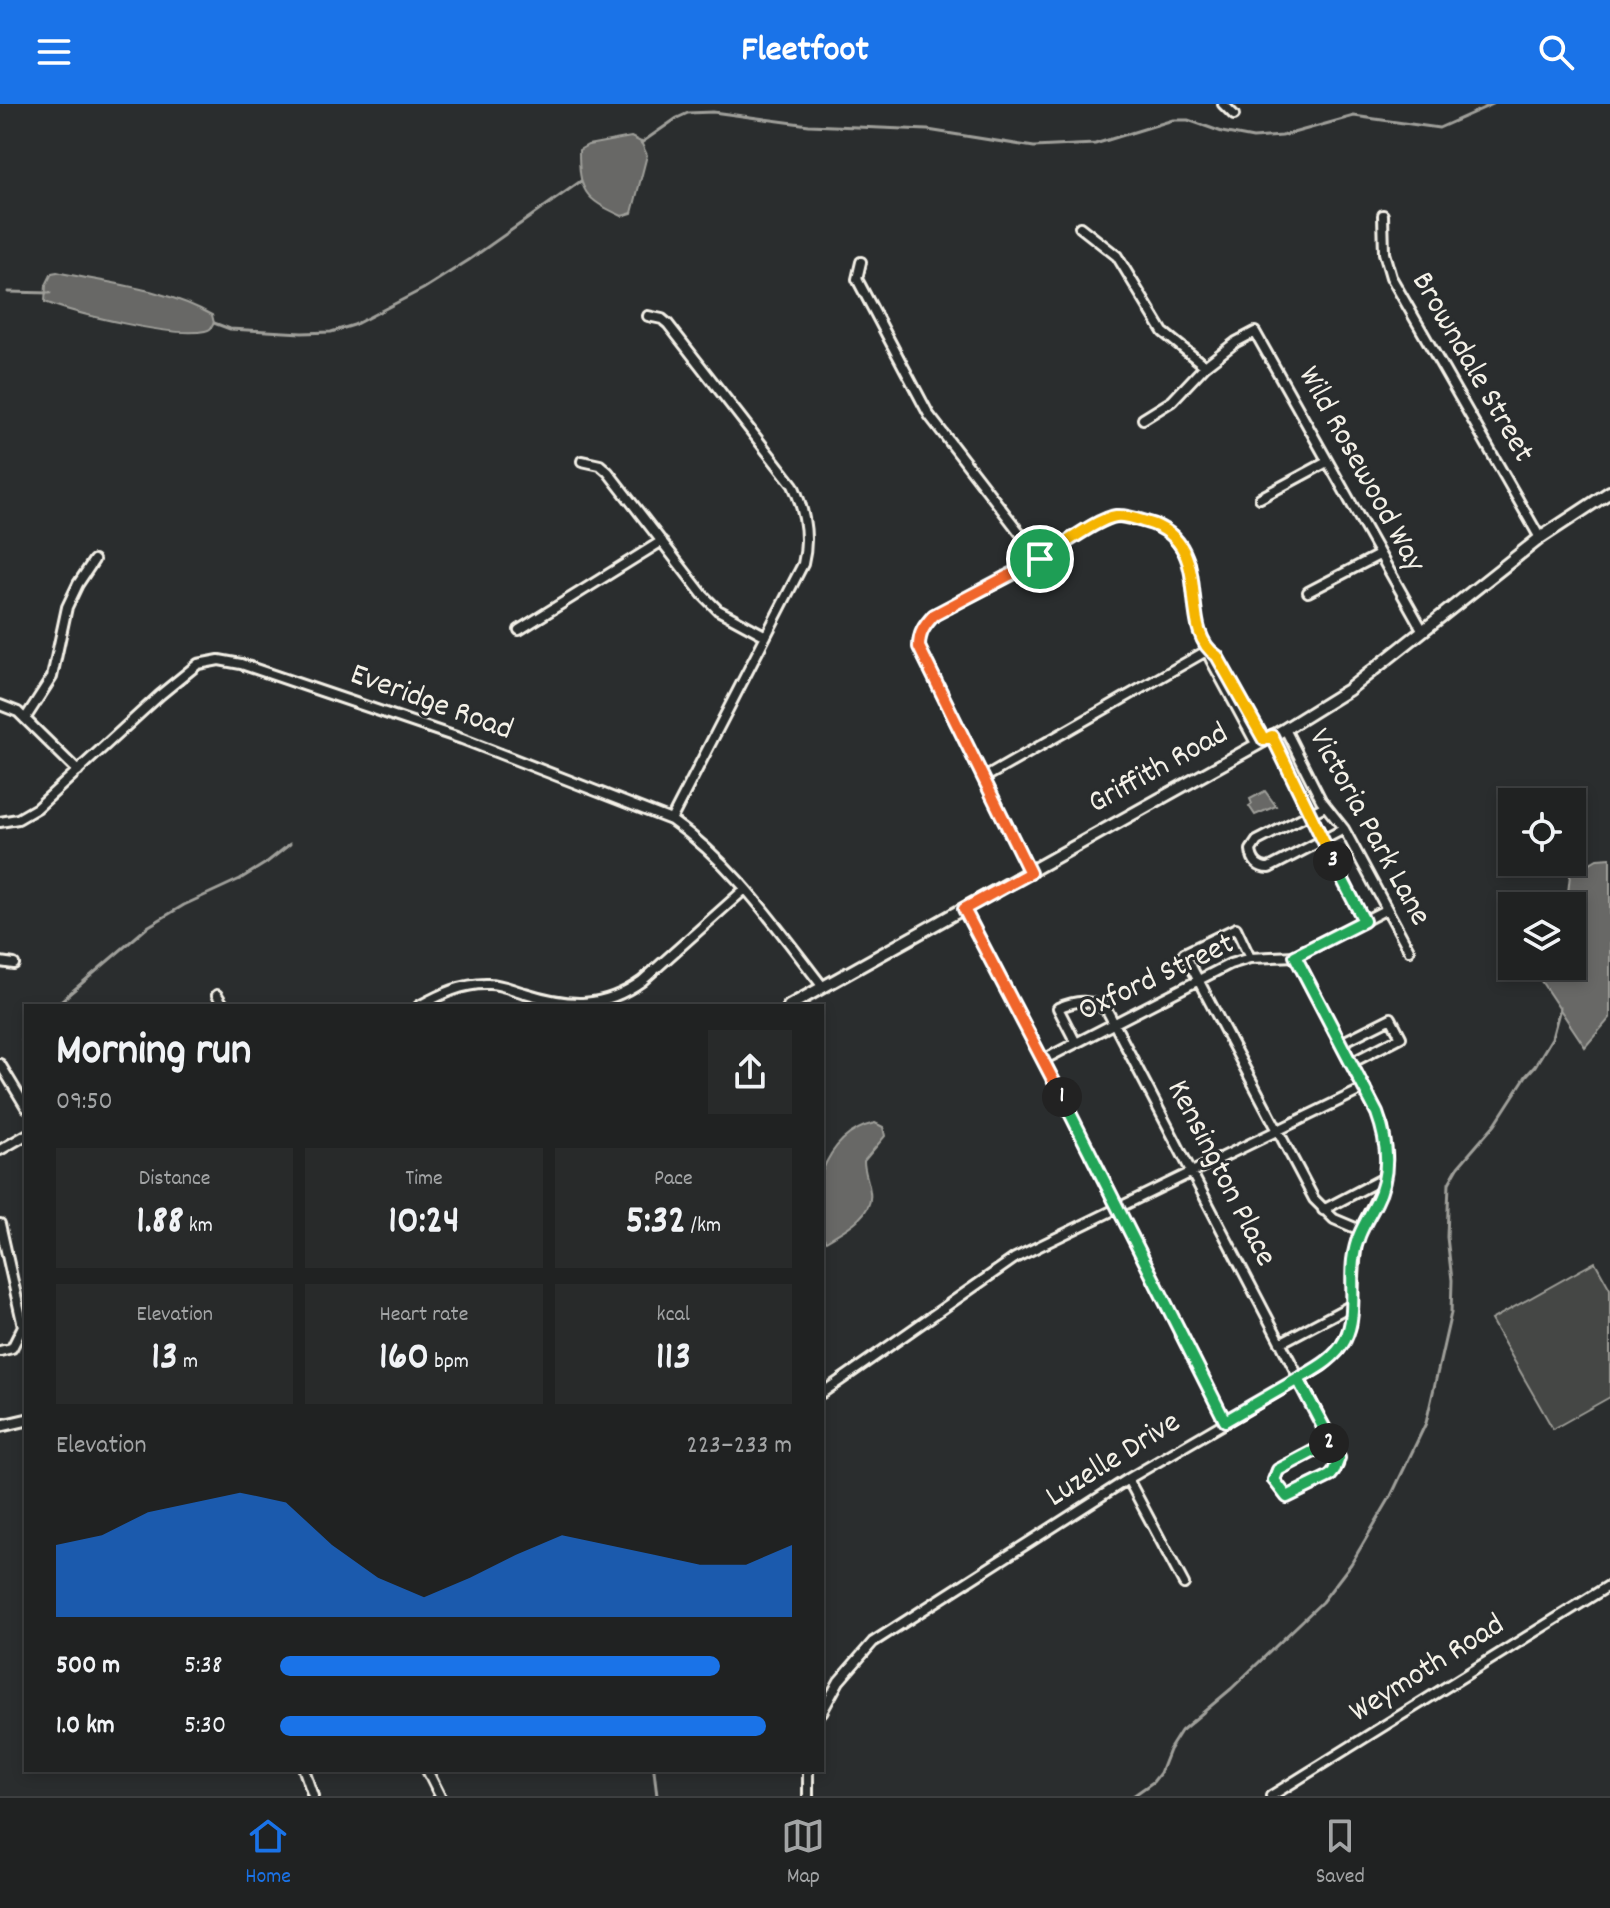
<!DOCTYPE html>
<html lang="en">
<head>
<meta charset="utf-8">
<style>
	:root { --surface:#202222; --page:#282a2a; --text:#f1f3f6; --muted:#a2a4a5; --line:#3d3f40; --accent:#1a73e8 }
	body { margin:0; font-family:Dekko,sans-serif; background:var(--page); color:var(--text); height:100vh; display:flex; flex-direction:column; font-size:30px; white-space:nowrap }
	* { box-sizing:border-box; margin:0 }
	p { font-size:26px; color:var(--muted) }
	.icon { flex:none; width:44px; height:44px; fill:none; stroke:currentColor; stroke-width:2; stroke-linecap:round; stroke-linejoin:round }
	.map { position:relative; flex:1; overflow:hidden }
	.details { position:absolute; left:24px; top:900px; width:800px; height:768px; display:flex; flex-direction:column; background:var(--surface); border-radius:0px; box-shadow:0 4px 12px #0003,0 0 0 2px var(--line) }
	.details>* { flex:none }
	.controls { position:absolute; left:1498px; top:684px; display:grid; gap:16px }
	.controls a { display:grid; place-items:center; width:88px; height:88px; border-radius:0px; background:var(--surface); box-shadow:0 4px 12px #0003,0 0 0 2px var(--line); font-size:40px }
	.pin { position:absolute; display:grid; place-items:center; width:68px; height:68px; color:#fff; margin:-34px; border:4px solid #fff; border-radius:50%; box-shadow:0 2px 8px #0007 }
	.km { position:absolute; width:40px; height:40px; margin:-20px; border-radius:50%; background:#222; color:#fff; font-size:22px; line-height:40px; text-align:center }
	.round { display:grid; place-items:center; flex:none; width:84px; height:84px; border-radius:0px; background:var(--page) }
	.summary { display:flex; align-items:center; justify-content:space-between; height:136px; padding:0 32px }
	h1 { font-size:44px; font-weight:800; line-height:60px }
	.figures { display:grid; grid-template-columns:repeat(3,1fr); gap:12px; height:136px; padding:8px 32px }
	.figures div { display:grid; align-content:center; border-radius:0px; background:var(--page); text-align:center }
	.figures b { font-size:40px; font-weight:800 }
	.figures small { font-size:22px; font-weight:400 }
	.figures p { font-size:22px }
	.chart { height:224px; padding:16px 32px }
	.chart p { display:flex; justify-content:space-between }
	.chart svg { width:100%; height:144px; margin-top:8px; fill:var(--accent); opacity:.7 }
	ul { padding:0 32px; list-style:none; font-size:26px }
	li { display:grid; grid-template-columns:128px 96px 1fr; align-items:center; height:60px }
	li i { height:20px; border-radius:10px; background:var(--accent) }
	header { display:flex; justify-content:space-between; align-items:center; height:104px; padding:0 32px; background:var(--accent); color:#fff; font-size:36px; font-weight:800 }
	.tabs { display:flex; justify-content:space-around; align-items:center; height:112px; border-top:2px solid var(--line); background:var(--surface); font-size:22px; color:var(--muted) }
	.tabs a { display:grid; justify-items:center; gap:4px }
	.tabs .active { color:var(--accent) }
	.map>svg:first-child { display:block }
	.green { fill:#444645; stroke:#9c9c96; stroke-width:2 }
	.water { fill:#676866; stroke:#9f9f9a; stroke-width:2 }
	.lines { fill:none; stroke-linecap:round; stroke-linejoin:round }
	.stream { stroke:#9f9f9a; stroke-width:3 }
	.minor-casing { stroke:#f4f1e8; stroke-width:14 }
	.tertiary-casing { stroke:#f4f1e8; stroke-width:16 }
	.minor { stroke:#2a2d2e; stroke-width:8 }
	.tertiary { stroke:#2a2d2e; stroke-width:10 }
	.split-1-casing { stroke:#fff; stroke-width:16 }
	.split-2-casing { stroke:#fff; stroke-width:16 }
	.split-3-casing { stroke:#fff; stroke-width:16 }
	.split-4-casing { stroke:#fff; stroke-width:16 }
	.split-1 { stroke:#f0652b; stroke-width:10 }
	.split-2 { stroke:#22a559; stroke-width:10 }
	.split-3 { stroke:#22a559; stroke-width:10 }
	.split-4 { stroke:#f5b400; stroke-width:10 }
	.labels { text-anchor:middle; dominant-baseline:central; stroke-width:6; stroke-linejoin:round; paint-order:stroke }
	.street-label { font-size:32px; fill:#f4f1e8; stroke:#2a2d2e }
</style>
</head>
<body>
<header><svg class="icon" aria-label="menu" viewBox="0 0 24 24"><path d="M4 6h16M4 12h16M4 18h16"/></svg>Fleetfoot<svg class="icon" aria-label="search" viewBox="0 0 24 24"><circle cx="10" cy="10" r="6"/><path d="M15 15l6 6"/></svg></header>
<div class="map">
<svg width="1610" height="1692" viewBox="0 0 1610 1692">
	<rect width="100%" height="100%" fill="#2a2d2e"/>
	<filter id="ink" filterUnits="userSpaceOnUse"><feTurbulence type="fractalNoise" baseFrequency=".0125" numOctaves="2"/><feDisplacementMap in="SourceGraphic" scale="16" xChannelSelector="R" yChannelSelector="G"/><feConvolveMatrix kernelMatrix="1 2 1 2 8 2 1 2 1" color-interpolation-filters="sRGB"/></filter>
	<g filter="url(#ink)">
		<!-- green -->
		<path class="green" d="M1595,1158l15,27v108l-57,32 -62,-109z"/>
		<!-- water -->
		<path class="water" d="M631,33l10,5 6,13 -15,58 -10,3c-38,-17 -43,-25 -43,-66l9,-5z
			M57,168c53,12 107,16 155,43l2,8c-3,5 -3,7 -9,8 -32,7 -128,-17 -160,-29l1,-17 6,-12z
			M1265,687l11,15 -21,9 -6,-9 3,-2 -2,-5z
			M1610,754v160l-25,29 -54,-81h41v-60h-19l15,-13 2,-18 27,-16z
			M875,1019l8,4 2,9 -21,25c0,11 5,20 6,31 4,24 -28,39 -44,49l-4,-6c0,-12 -3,-54 0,-63 10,-26 26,-43 53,-49z"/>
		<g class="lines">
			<!-- stream -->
			<path class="stream" d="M641,39l36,-25 11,-5 25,-1 96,13 119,5 106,17 61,-3 78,-24h15l34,12 31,6 29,-2 72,-20 85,12 54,-24
				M8,188l42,1
				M214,219l16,6 72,4 29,-1 23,-7 69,-36 46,-29 112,-79
				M55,902l94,-80 35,-21 56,-26 26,-16 24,-19
				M22,936l4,-4
				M654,1666l3,26
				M1133,1692l20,-14 7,-9 9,-23 12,-19 50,-42 91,-87 29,-38 40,-68 35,-73 25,-110 1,-33 -5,-43 2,-54 9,-16 37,-43 31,-48 9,-10 17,-28 8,-30"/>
			<defs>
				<path id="minor" d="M1223,0l11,11
					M1383,111l1,38 7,24 149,261
					M1080,123l37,29 46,76 42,34
					M861,158l-4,17 72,136 111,144
					M648,212l14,3 6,5 125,161c12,26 17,51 10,79l-132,256
					M1143,315l29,-18 33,-35 31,-24 19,-10 168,299
					M582,357l18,4 8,7 95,123 15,15 48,26
					M1260,394l67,-36
					M1308,488l71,-37
					M519,526l143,-89
					M1209,546l8,6 47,84
					M0,601l18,7 60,59
					M25,615l27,-42 15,-70 11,-23 16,-24
					M1285,625l36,71 23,29 65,121
					M1272,632l92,185
					M984,674l224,-128
					M1325,702l-68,35 -6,9c1,11 7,18 18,18l75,-39
					M0,718l18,-3 19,-11 123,-113 38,-31 21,-4 22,4 221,75 209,81c63,44 106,108 152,167
					M1030,769l-111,-226c0,-14 5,-21 15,-32l86,-44 74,-46 21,-9 39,8 18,11 11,15 7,14 8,63 13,33 46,85
					M964,805l79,151 182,361
					M1250,854l-14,-30 -52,25 130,246 20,20 26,11
					M0,858l14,2
					M217,891l7,11
					M419,902c22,-12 44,-23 70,-22 12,0 24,6 36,9 44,14 78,16 117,-12l103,-92
					M1076,939l-18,-35c18,-8 34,-10 50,4l228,437 2,16 -8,11 -43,21 -13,-17 4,-10 54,-28
					M1341,939l50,-25 10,19 -50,26
					M1043,956l187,-96 20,-6 45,-2 92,-47
					M0,960l26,43
					M0,1046l26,-15
					M1323,1106l61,-32
					M0,1120l23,102 -11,22 -12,3
					M1280,1239l72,-38
					M822,1289l193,-135 350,-170
					M1128,1375l56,105
					M822,1608l17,-31 34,-39 255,-163 194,-113 17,-16 12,-25 5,-79 4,-16 22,-43 5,-31 -4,-28 -6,-15 -82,-157
					M304,1666l9,26
					M427,1666l13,26
					M808,1692v-26
					M1271,1692l339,-211"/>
				<path id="tertiary" d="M789,902l496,-277 63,-39 192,-152 70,-46
					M0,1322l26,-6"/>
			</defs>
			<!-- minor casing -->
			<use href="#minor" class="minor-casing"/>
			<!-- tertiary casing -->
			<use href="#tertiary" class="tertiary-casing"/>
			<!-- minor -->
			<use href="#minor" class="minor"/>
			<!-- tertiary -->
			<use href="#tertiary" class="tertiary"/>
		</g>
	</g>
	<g class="lines" filter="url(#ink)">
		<defs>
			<path id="split-1" d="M1040,455l-106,56c-10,11 -15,18 -15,32l111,226 -66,36 98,188"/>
			<path id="split-2" d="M1062,993l163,324 73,-42 41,79 -5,13 -4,5 -43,21 -13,-17 4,-10 51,-27"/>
			<path id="split-3" d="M1329,1339l3,-1 -34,-63c19,-11 37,-20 47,-39 12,-24 5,-54 8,-80 3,-24 12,-36 23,-57 15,-29 12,-60 1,-90l-82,-157 69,-35 -31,-60"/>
			<path id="split-4" d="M1040,455c18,-10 58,-41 76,-43 10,-1 21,3 30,6 73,20 28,106 71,134l47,84 8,-4 61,125"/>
		</defs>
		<!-- split-1 casing -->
		<use href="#split-1" class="split-1-casing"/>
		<!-- split-2 casing -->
		<use href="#split-2" class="split-2-casing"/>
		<!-- split-3 casing -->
		<use href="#split-3" class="split-3-casing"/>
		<!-- split-4 casing -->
		<use href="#split-4" class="split-4-casing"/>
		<!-- split-1 -->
		<use href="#split-1" class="split-1"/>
		<!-- split-2 -->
		<use href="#split-2" class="split-2"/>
		<!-- split-3 -->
		<use href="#split-3" class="split-3"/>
		<!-- split-4 -->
		<use href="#split-4" class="split-4"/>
	</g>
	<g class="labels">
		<!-- street labels -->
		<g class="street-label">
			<text transform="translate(1471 264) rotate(60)">Browndale Street</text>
			<text transform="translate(1360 366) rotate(61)">Wild Rosewood Way</text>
			<text transform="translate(431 600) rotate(20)">Everidge Road</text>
			<text transform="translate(1159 666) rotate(-29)">Griffith Road</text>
			<text transform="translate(1368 724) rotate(61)">Victoria Park Lane</text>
			<text transform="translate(1157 875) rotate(-25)">Oxford Street</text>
			<text transform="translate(1220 1070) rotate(63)">Kensington Place</text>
			<text transform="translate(1114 1357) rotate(-32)">Luzelle Drive</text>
			<text transform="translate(1428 1566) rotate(-32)">Weymoth Road</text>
		</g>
	</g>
</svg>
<div class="controls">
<a><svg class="icon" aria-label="locate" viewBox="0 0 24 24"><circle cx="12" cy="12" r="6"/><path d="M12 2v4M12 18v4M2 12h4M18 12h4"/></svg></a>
<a><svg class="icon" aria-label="layers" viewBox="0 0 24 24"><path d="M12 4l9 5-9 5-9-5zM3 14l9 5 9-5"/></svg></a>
</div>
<div class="pin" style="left:1040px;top:455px;background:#1e9e55"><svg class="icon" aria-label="arrive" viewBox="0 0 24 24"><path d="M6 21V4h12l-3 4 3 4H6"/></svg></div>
<b class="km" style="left:1062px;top:993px">1</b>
<b class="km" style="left:1329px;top:1339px">2</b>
<b class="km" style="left:1333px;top:757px">3</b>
<section class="details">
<div class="summary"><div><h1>Morning run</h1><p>09:50</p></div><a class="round"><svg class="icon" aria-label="share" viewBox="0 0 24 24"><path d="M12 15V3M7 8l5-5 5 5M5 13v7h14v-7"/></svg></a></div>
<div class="figures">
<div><p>Distance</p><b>1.88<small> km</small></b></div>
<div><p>Time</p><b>10:24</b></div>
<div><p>Pace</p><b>5:32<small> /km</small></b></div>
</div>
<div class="figures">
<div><p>Elevation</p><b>13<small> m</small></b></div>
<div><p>Heart rate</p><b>160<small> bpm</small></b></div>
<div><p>kcal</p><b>113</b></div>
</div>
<div class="chart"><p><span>Elevation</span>223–233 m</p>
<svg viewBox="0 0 160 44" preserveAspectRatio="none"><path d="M0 44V22L10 19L20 12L30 9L40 6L50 9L60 22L70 32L80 38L90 32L100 25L110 19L120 22L130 25L140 28L150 28L160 22V44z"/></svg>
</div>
<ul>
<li><b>500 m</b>5:38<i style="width:86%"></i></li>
<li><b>1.0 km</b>5:30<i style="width:95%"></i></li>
</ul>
</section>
</div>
<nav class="tabs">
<a class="active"><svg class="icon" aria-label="home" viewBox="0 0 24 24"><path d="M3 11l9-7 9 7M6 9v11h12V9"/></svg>Home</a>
<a><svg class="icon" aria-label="map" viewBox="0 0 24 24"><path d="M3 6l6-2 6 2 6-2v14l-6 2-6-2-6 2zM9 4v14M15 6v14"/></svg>Map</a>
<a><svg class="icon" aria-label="saved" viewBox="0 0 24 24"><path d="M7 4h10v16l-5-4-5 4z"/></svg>Saved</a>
</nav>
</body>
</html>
